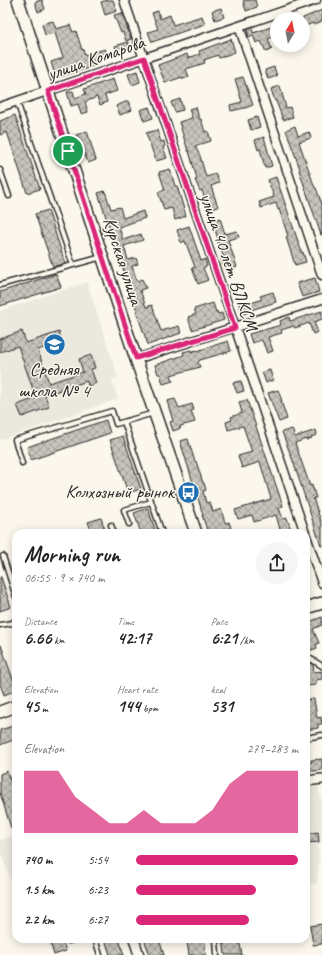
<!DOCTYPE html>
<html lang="en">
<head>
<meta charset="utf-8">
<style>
	:root { --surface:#fff; --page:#f6f6f6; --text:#222; --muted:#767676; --accent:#db2777 }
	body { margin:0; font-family:Caveat,sans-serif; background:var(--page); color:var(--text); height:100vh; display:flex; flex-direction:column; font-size:15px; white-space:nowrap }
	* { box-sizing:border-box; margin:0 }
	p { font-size:13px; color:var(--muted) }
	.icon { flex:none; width:22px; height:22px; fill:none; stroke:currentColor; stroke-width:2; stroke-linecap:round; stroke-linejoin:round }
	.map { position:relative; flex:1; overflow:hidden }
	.sheet { position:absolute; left:12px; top:529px; width:298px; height:414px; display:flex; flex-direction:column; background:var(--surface); border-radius:12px; box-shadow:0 2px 10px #0003 }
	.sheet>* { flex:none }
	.needle { width:26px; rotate:10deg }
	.controls { position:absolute; left:270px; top:12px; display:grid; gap:8px }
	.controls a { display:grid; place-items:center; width:40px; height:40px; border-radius:50%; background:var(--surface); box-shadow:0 2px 10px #0003; font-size:20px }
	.pin { position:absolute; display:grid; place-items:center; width:34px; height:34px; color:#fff; margin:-17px; border:2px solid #fff; border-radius:50%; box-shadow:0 1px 4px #0007 }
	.round { display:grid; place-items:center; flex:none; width:42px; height:42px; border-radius:21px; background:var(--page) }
	.head { display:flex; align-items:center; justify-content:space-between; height:68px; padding:0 12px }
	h1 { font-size:22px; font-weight:700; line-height:30px }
	.figures { display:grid; grid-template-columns:repeat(3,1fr); gap:6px; height:68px; padding:4px 12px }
	.figures div { display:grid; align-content:center }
	.figures b { font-size:17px; font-weight:700 }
	.figures small { font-size:11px; font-weight:400 }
	.figures p { font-size:11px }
	.chart { height:112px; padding:8px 12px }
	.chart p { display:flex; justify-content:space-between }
	.chart svg { width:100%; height:72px; margin-top:4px; fill:var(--accent); opacity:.7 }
	ul { padding:0 12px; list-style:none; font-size:13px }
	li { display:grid; grid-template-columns:64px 48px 1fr; align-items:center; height:30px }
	li i { height:10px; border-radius:5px; background:var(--accent) }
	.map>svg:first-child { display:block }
	.built { fill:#ebe8de }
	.building { fill:url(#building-cross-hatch); stroke:#2b2b2b }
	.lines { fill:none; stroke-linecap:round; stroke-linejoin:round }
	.service-casing { stroke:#2b2b2b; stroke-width:7 }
	.minor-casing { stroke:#2b2b2b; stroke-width:11 }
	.tertiary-casing { stroke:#2b2b2b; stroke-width:12 }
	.secondary-casing { stroke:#2b2b2b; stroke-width:14 }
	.service { stroke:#fbf7ec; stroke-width:4 }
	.minor { stroke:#fbf7ec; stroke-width:8 }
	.tertiary { stroke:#fbf7ec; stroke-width:9 }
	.secondary { stroke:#fbf7ec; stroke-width:11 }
	.route-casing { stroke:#fff; stroke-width:8 }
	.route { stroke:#db2777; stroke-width:5 }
	.labels { text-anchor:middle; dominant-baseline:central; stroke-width:3; stroke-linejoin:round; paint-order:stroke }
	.street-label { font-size:19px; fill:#2b2b2b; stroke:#fbf7ec }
	.poi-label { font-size:19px; fill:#2b2b2b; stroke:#fbf7ec }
</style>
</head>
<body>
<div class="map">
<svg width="322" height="955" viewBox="0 0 322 955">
	<defs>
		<pattern id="building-cross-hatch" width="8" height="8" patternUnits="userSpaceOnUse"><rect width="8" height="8" fill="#c7c4bc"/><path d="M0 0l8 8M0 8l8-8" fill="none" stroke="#a29f99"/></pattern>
	</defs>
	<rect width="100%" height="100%" fill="#fbf7ec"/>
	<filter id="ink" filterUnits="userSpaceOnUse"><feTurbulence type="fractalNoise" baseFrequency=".025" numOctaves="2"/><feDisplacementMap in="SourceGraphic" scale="8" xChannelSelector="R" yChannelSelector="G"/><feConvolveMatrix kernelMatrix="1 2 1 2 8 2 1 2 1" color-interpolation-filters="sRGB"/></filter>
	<g filter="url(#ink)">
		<!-- built -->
		<path class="built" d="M87,282l31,96 -6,1 6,20 -118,41v-129z
			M319,786l3,23 -1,1 1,7v22l-4,6 1,13 -2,25 -11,2v-97z
			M16,835v61l-16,-46v-10z"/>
		<!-- building -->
		<path class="building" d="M41,0h1l3,9 -7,3 -3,-10z
			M108,0h5l4,11 -12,4 -4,-13z
			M246,0h9l2,7 -11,4 -3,-10z
			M221,8l3,9 -9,3 -3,-9z
			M322,10v11l-8,4 -1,-2 -10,4v-9z
			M158,11l2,8 10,-4 3,10 29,-9 3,8 -53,18 -4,-10 10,-3 -6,-16z
			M122,13l9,26 -5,2 -3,-9 -2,1 -7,-18z
			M53,21l3,8 14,-4 3,7 3,-1 6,19 1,-1 2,6 20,-6 3,7 -14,5 1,3 -7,3v1l-32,10 -5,-16 12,-4 -8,-25 -10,2 -3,-11z
			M277,25v10l-9,4 4,10 -6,3 -5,-11 -5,2 -3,-8 -4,2 -2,-7 5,-2 1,5z
			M231,39l4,13 -16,6 -1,-3 -14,5 1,3 -19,6 3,8 -6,2 -1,-2 -17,6 -7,-18 29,-11 1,4 12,-4 -1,-3z
			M128,42l2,8 -13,3 -2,-7z
			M274,67l3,9 -9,3 -3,-9z
			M137,71l3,11 -8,3 -4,-11z
			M243,77l10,28 -8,3h-1l-13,3 -1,-6 12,-3 -7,-23z
			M113,79l4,12 -12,4 2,7 -7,3 -3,-8 -12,5 3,10 -7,2 -3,-10 -7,2 -4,-14 6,-1 2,7 11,-4 -2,-5z
			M280,86l6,22 4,-1 3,10 -10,3 -7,-19h-1l-4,-12z
			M180,99l3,11 -8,2 -4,-10z
			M128,101l4,9 -12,5 -4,-9z
			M149,107l4,11 -9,3 -4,-11z
			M196,107l3,12h2l4,13 3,-1 3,10 -16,5 5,10 6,21 10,-3 3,9 -8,3 7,21 -10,3 -6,-20 -2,1 -5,-11 2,-1 -8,-28h-1l-9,-29 13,-4 -3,-9z
			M15,115l25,74 -13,4 -20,-61 -7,3v-14z
			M257,117l3,10 -9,3 -3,-10z
			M295,126l3,10 11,-4 2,6 -12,4 16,46h1l6,16v31h-1l-16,-47 -6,-18 1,-1 -14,-39z
			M157,130l4,12 3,-1 1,5 -2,1 4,11 -11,3 -10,-28z
			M87,131l9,29 -8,3 -6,-16h-2l-4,-12z
			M264,137l8,29 -7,2 -5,-19 -2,1 -3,-10z
			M170,169l5,17h2l9,30 -11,4 -3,-12 -8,2 -6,-18 7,-2 -6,-18z
			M276,177l26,76 1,-1 3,10 -11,3 -9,-28 2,-1 -9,-27 -1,1 -2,-7 -15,5 -2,-6 15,-5 -6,-17z
			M105,191l6,18 9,-2 3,11 20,-7 2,7 -26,9 4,13 18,-6 2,6 -19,6 4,14 8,-2 2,6 -6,2 5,15 5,-2 4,9 -6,2 6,17 6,-2 9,26 18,-5 2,7 -33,12 -12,-34h1l-39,-118z
			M48,210l17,53 -12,4 -18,-53z
			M220,218l5,16 12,-3 2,6 -11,3 9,27 -11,4 -5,-12 3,-1 -7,-18 1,-1 -6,-18z
			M189,226l12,35 4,-2 2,7 -4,2 5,12 -10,4 -6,-16 3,-1 -10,-26 -4,2 -4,-13z
			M56,274l5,13 -61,19v-14z
			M315,278l4,14 -17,5 -5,-14z
			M273,292l3,10 -25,8 1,1 -9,3 -4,-10 9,-3 1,3 13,-5 -2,-3z
			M213,303l3,9 1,-1 1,3 4,-1 2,7 -32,10 -4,-13 8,-3 -2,-5z
			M322,311v8l-8,3 4,10 -5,2 -4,-11 -14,5 -1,-2 -13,4 1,3 -14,4 5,14 -6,2 -5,-13 -10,3 -3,-9 32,-9 -1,-4 9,-4 1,4z
			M22,331l4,12 33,-11 3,9 -24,9 11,33 34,-11 -4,-13 12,-4 4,13 -4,1 5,14 -8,3 -1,-5 -42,14 4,12 -27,10 -5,-12 19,-7 -18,-52 -18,6v-13z
			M228,341l3,10 -31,9 -2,2 2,5 -29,8 2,6 -10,3 -3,-10h-2l-3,-9 29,-10 -1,-3 8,-2v2l5,-2 1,1z
			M270,370l3,10 -7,3 -4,-11z
			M241,381l3,10 -7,2 -4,-10z
			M278,390l4,11h-1l6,18 -8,3 -11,-29z
			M175,399l4,9 13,-4 2,6 -3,1 4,11 -15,4 1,2 -8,3 -3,-9 3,-1 -6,-20z
			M247,400l36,106 -4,2 4,11 4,-1 4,12 -8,3h-2l-5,-18 -22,7 -2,-7 -14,4 -3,-9 36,-11 -11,-37 -18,6 -4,-12 14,-4 -9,-26 -15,4 -2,-8 6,-2 -1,-3 11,-4 -3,-11z
			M106,420l4,13 -79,27 -4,-13z
			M292,429l3,8 21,-7 1,5 -6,2 1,1 -6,2v-1l-11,4 15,43 2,-1 4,13h-3l9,26v22h-1l-28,-85 -11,-29z
			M123,436l18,53 -13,4 -18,-53z
			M188,439l7,23 1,-1 7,22h1l2,7 -3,1 3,12 4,-1 3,10 8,-3 4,14 4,-1 2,6 -16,5 -1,-2 -6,2 -6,-18h1l-3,-10 -20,-64z
			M148,508l8,25h-15l-7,-20z
			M101,518l5,15h-14l-4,-11z
			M0,577h1l10,30 -11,4z
			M322,617v8l-9,4 6,14 -3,2 1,3 -11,4v-29z
			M0,645h1l15,43v2l-12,5 -4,-11z
			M309,662l4,3 1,7 8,-1v8l-6,1v5l-10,1v-23z
			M314,699l3,19 4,-1 1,7h-4v4l-12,2v-30z
			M16,725v14l-16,6v-15z
			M322,759v11l-16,2v-9l6,-1 -1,-2z
			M7,771l9,28v28l-5,1 -11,-35v-19z
			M318,832l1,10 -13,1v-9z
			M322,924v20l-9,1 -3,-19z
			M49,939h13l4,12 -12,4z
			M105,939h14l5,16h-14z
			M144,939h15l5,16h-14z
			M223,939h16l3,16h-17z
			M204,940l2,15h-17l-2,-13z"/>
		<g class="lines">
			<defs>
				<path id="service" d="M17,102l56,163
					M0,170l9,26
					M0,285l102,-28
					M124,422l38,111
					M22,463l-7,-23 97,-29 4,13 38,-11
					M129,524l-5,-14 27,-8
					M111,525l3,8
					M3,556l13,41
					M0,625l12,-2 4,-2
					M306,656l16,10
					M306,738l16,-3
					M68,939l1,2 6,-2
					M95,939l5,16
					M216,939l1,16"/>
				<path id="minor" d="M124,0l181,533
					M239,26l83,249
					M0,107l316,-107
					M136,359l186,-60
					M306,536l16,47"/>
				<path id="tertiary" d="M306,781l16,-2
					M134,939l5,16"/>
				<path id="secondary" d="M18,0l118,359 60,174
					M306,608l16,-5
					M0,712l16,-6"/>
			</defs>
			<!-- service casing -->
			<use href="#service" class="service-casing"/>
			<!-- minor casing -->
			<use href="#minor" class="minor-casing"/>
			<!-- tertiary casing -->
			<use href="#tertiary" class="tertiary-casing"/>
			<!-- secondary casing -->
			<use href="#secondary" class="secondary-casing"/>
			<!-- service -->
			<use href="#service" class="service"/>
			<!-- minor -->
			<use href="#minor" class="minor"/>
			<!-- tertiary -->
			<use href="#tertiary" class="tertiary"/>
			<!-- secondary -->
			<use href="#secondary" class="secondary"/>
		</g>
	</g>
	<g class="lines" filter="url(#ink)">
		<defs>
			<path id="route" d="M144,58l91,270 -99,30 -88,-267z"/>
		</defs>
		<!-- route casing -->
		<use href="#route" class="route-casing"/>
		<!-- route -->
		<use href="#route" class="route"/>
	</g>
	<!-- icons -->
	<defs>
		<symbol id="school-disc" viewBox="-11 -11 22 22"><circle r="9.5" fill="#1f6fb2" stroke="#fbf7ec"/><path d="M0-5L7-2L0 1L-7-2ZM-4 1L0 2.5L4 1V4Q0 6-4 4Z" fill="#fff"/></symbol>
		<symbol id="bus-disc" viewBox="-11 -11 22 22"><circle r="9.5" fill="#1f6fb2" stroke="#fbf7ec"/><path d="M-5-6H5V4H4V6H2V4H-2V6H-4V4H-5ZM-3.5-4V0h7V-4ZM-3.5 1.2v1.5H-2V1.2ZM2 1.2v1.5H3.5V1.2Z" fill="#fff"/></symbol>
	</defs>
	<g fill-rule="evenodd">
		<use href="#school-disc" x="42" y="332" width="25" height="25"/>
		<use href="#bus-disc" x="176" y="480" width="25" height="25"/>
	</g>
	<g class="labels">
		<!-- street labels -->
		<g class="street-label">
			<text transform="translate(96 58) rotate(-19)">улица Комарова</text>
			<text transform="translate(123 261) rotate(72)">Курская улица</text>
			<text transform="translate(229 262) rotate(71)">улица 40 лет ВЛКСМ</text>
		</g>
		<!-- poi labels -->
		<g class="poi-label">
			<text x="54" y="369">Средняя<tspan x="54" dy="22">школа № 4</tspan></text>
			<text x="174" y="492" text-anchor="end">Колхозный рынок</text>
		</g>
	</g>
</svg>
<div class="controls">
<a><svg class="needle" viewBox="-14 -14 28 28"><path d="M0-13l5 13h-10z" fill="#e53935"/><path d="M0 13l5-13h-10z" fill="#767676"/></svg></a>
</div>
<div class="pin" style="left:68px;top:151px;background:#1e9e55"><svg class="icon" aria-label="arrive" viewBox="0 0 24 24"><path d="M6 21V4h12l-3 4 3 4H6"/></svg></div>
<section class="sheet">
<div class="head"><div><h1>Morning run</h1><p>06:55 · 9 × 740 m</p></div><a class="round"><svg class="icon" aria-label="share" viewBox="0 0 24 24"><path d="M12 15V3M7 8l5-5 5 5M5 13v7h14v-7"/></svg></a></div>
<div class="figures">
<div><p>Distance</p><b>6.66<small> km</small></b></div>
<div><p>Time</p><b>42:17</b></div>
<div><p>Pace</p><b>6:21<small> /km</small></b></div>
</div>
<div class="figures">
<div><p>Elevation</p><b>45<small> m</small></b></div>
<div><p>Heart rate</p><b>144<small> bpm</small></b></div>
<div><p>kcal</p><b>531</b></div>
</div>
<div class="chart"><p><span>Elevation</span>279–283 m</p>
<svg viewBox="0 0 160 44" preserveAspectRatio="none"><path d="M0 44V6L10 6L20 6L30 22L40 30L50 38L60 38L70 30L80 38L90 38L100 38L110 30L120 14L130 6L140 6L150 6L160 6V44z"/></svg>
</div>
<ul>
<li><b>740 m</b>5:54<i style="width:100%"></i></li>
<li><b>1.5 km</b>6:23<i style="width:74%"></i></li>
<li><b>2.2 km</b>6:27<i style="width:70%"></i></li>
</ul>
</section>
</div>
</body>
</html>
